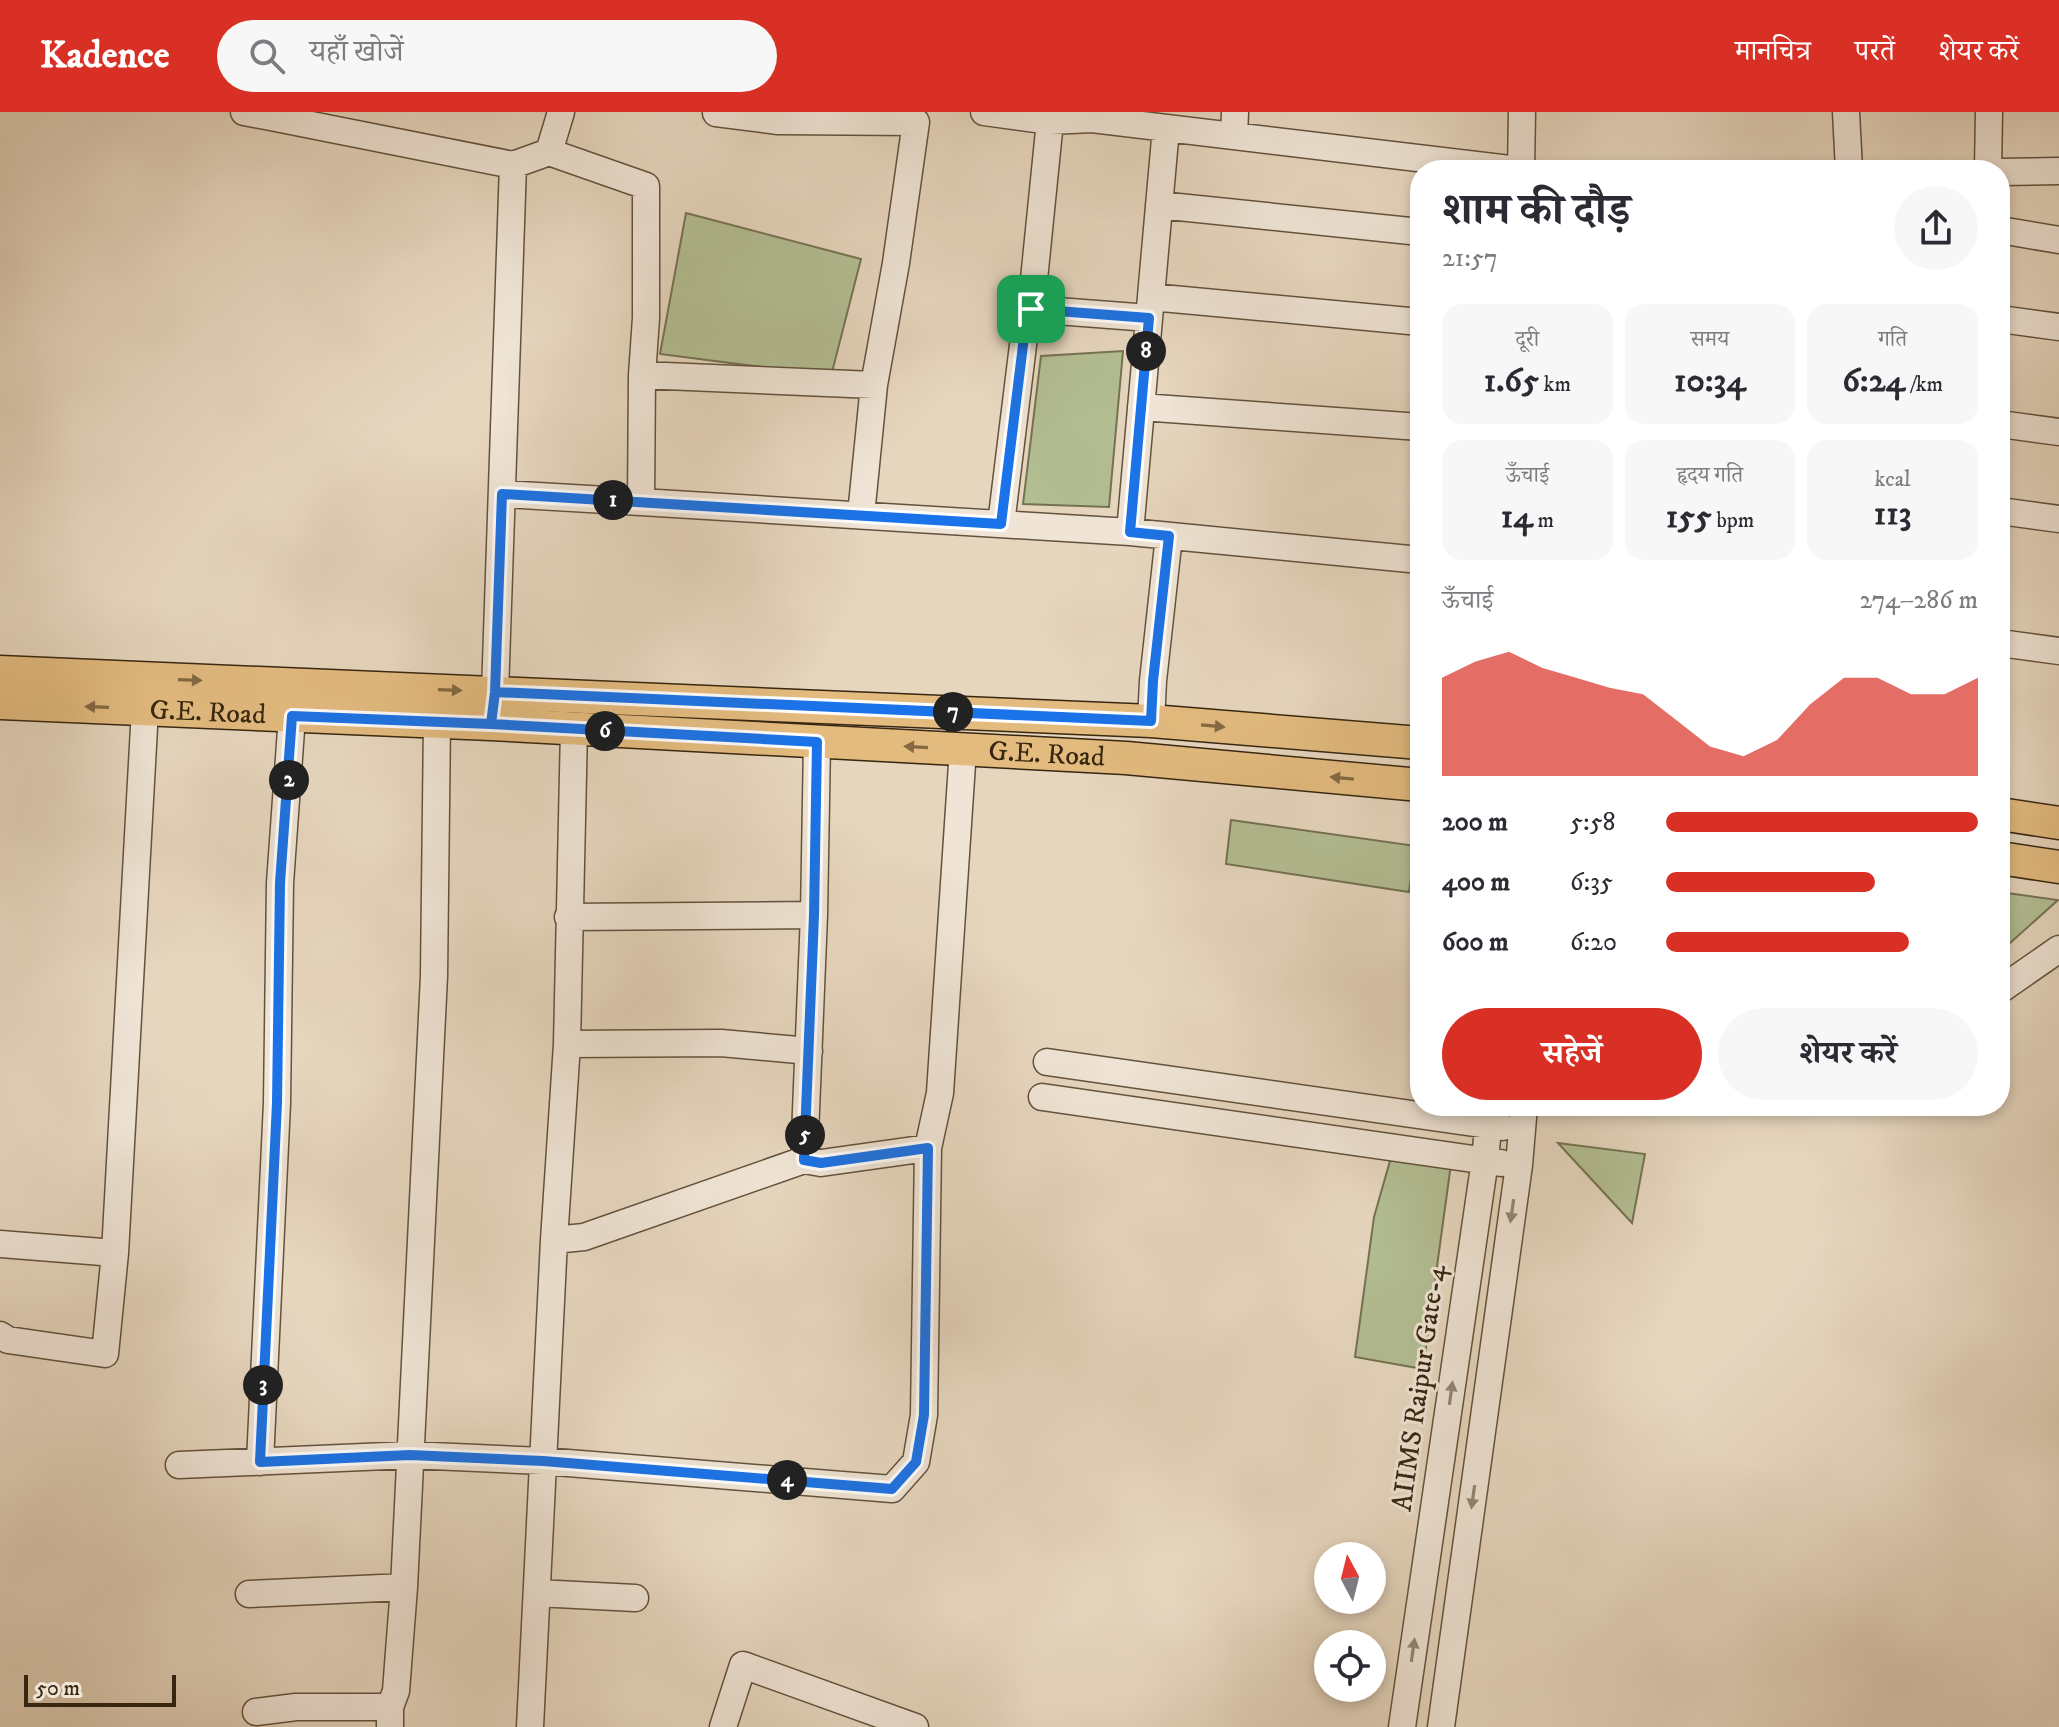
<!DOCTYPE html>
<html lang="hi">
<head>
<meta charset="utf-8">
<style>
	:root { --surface:#fff; --page:#f7f7f7; --text:#2b2b33; --muted:#7c7c81; --accent:#d93025 }
	body { margin:0; font-family:"IM FELL DW Pica","Noto Serif Devanagari",serif; background:var(--page); color:var(--text); height:100vh; display:flex; flex-direction:column; font-size:30px; white-space:nowrap }
	* { box-sizing:border-box; margin:0 }
	p { font-size:26px; color:var(--muted) }
	.icon { flex:none; width:44px; height:44px; fill:none; stroke:currentColor; stroke-width:2; stroke-linecap:round; stroke-linejoin:round }
	.map { position:relative; flex:1; overflow:hidden }
	.details { position:absolute; left:1410px; top:48px; width:600px; height:956px; display:flex; flex-direction:column; background:var(--surface); border-radius:32px; box-shadow:0 4px 12px #0003 }
	.details>* { flex:none }
	.needle { width:52px; rotate:353deg }
	.buttons { position:absolute; left:1314px; top:1430px; display:grid; gap:16px }
	.buttons a { display:grid; place-items:center; width:72px; height:72px; border-radius:50%; background:var(--surface); box-shadow:0 4px 12px #0003; font-size:40px }
	.scale { position:absolute; left:24px; bottom:20px; width:152px; box-sizing:border-box; padding-left:8px; border:4px solid #372610; border-top:0; font-size:22px; line-height:28px; white-space:nowrap; color:#372610; -webkit-text-stroke:6px #efe4d5; paint-order:stroke }
	.pin { position:absolute; display:grid; place-items:center; width:68px; height:68px; color:#fff; margin:-34px; border-radius:16px; box-shadow:0 4px 12px #0006 }
	.km { position:absolute; width:40px; height:40px; margin:-20px; border-radius:50%; background:#222; color:#fff; font-size:22px; line-height:40px; text-align:center }
	.round { display:grid; place-items:center; flex:none; width:84px; height:84px; border-radius:42px; background:var(--page) }
	.summary { display:flex; align-items:center; justify-content:space-between; height:136px; padding:0 32px }
	h1 { font-size:44px; font-weight:700; line-height:60px }
	.stats { display:grid; grid-template-columns:repeat(3,1fr); gap:12px; height:136px; padding:8px 32px }
	.stats div { display:grid; align-content:center; border-radius:20px; background:var(--page); text-align:center }
	.stats b { font-size:34px; font-weight:700 }
	.stats small { font-size:22px; font-weight:400 }
	.stats p { font-size:22px }
	.chart { height:224px; padding:16px 32px }
	.chart p { display:flex; justify-content:space-between }
	.chart svg { width:100%; height:144px; margin-top:8px; fill:var(--accent); opacity:.7 }
	.button { display:flex; gap:16px; margin-top:auto; padding:16px 32px }
	.button a { flex:1; height:92px; border-radius:48px; background:var(--accent); color:#fff; font-size:32px; font-weight:700; line-height:92px; text-align:center }
	.button a+a { background:var(--page); color:var(--text) }
	ul { padding:0 32px; list-style:none; font-size:26px }
	li { display:grid; grid-template-columns:128px 96px 1fr; align-items:center; height:60px }
	li i { height:20px; border-radius:10px; background:var(--accent) }
	header { display:flex; align-items:center; gap:48px; box-sizing:border-box; height:112px; padding:0 40px; background:var(--accent); color:#fff }
	header strong { font-size:38px }
	nav { display:flex; gap:44px; margin-inline-start:auto; font-size:28px }
	.search { width:560px; height:72px; background:var(--page); display:flex; align-items:center; gap:20px; box-sizing:border-box; padding:0 28px; border-radius:44px; color:var(--muted); font-size:30px }
	.map>svg:first-child { display:block }
	.green { fill:#b3be93; stroke:#757252; stroke-width:2 }
	.lines { fill:none; stroke-linecap:round; stroke-linejoin:round }
	.minor-casing { stroke:#63523c; stroke-width:29 }
	.major-casing { stroke:#372610; stroke-width:35 }
	.minor { stroke:#efe4d5; stroke-width:26 }
	.major { stroke:#e3bb7f; stroke-width:32 }
	.oneway { fill:#846942 }
	.oneway2 { fill:#938572 }
	.route-casing { stroke:#fff; stroke-width:16 }
	.route { stroke:#1a73e8; stroke-width:10 }
	.labels { text-anchor:middle; dominant-baseline:central; stroke-width:6; stroke-linejoin:round; paint-order:stroke }
	.street-label { font-size:28px; fill:#372610; stroke:#efe4d5 }
</style>
</head>
<body>
<header>
<strong>Kadence</strong>
<div class="search"><svg class="icon" aria-label="search" viewBox="0 0 24 24"><circle cx="10" cy="10" r="6"/><path d="M15 15l6 6"/></svg>यहाँ खोजें</div>
<nav><a>मानचित्र</a><a>परतें</a><a>शेयर करें</a></nav>
</header>
<div class="map">
<svg width="2059" height="1615" viewBox="0 0 2059 1615">
	<rect width="100%" height="100%" fill="#e6d6be"/>
	<filter id="stains"><feTurbulence type="fractalNoise" baseFrequency=".0025" numOctaves="4"/><feColorMatrix values="0 0 0 0 .2 0 0 0 0 .09 0 0 0 0 .02 0 0 0 .5 -.17"/></filter>
	<radialGradient id="worn" r=".72"><stop offset=".6" stop-color="#630" stop-opacity="0"/><stop offset="1" stop-color="#630" stop-opacity=".3"/></radialGradient>
	<!-- green -->
	<path class="green" d="M686,101l175,46 -30,117 -171,-22z
		M1123,239l-14,156 -86,-3 18,-148z
		M1231,708l185,26 -7,46 -183,-28z
		M2000,780l58,8 -58,52z
		M1558,1031l87,11 -13,69z
		M1417,1047l34,5 -28,205 -68,-12 19,-140 16,-56z"/>
	<g class="lines">
		<defs>
			<path id="minor" d="M244,0l27,5v-5
				M984,0l66,9 42,-2 426,51
				M1846,0l3,58
				M271,5l242,48 36,-13 97,34v132l-4,57
				M1234,24l1,-24
				M549,40l12,-40
				M1521,58l1,-58
				M1988,58l1,-58
				M2000,60l59,-1
				M1159,93l261,27
				M2000,118l59,10
				M1151,185l269,25
				M1031,197l118,9
				M2000,207l59,8
				M1141,295l279,20
				M2000,312l59,8
				M502,382l139,8 1,-127 232,10 22,-122 20,-141 -138,-1 -62,-8
				M641,390l489,30 290,28
				M2000,399l59,8
				M861,403l13,-130
				M1001,412l24,-195 6,-20 19,-188
				M1130,420l36,-404
				M2000,531l59,8
				M492,601l3,-21 18,-527
				M1151,609l2,-40 16,-145
				M568,805l246,-2
				M2000,878l59,-41
				M567,932l154,-1 88,8
				M1047,950l455,65
				M1042,985l459,66
				M804,1048l10,-245 3,-173
				M554,1128l30,-3 220,-77 17,3 107,-15
				M0,1132l115,9
				M0,1223l8,5 97,14 10,-101 30,-544
				M260,1350l17,-359 3,-220 12,-167
				M179,1353l231,-10 133,6 349,28 24,-27 8,-47 4,-267 12,-55 23,-344
				M537,1481l98,5
				M249,1482l155,-7
				M256,1600l40,-5h94
				M390,1615v-20l6,-16 8,-104 30,-611 3,-254
				M530,1615l24,-487 13,-196 7,-315
				M723,1615l20,-62 172,62
				M1402,1615l83,-567 5,-54
				M1441,1615l78,-562 5,-59"/>
			<g id="major">
				<path d="M0,560l1151,49 269,22"/>
				<path id="s1" d="M0,591l491,21 635,34 294,27"/>
				<path d="M2000,702l59,9"/>
				<path d="M2000,746l59,9"/>
			</g>
		</defs>
		<!-- minor casing -->
		<use href="#minor" class="minor-casing"/>
		<!-- major casing -->
		<use href="#major" class="major-casing"/>
		<!-- minor -->
		<use href="#minor" class="minor"/>
		<!-- major -->
		<use href="#major" class="major"/>
	</g>
	<!-- one-way arrows -->
	<defs><path id="oneway-solid" d="M-6-.8H1V-3.2L6.5 0L1 3.2V.8H-6Z" transform="scale(2)"/></defs>
	<g class="oneway">
		<use href="#oneway-solid" transform="translate(190 568) rotate(2)"/>
		<use href="#oneway-solid" transform="translate(450 578) rotate(2)"/>
		<use href="#oneway-solid" transform="translate(97 595) rotate(-178)"/>
		<use href="#oneway-solid" transform="translate(1213 614) rotate(5)"/>
		<use href="#oneway-solid" transform="translate(916 635) rotate(-177)"/>
		<use href="#oneway-solid" transform="translate(1342 666) rotate(-175)"/>
	</g>
	<g class="oneway2">
		<use href="#oneway-solid" transform="translate(1512 1099) rotate(98)"/>
		<use href="#oneway-solid" transform="translate(1451 1281) rotate(-82)"/>
		<use href="#oneway-solid" transform="translate(1473 1385) rotate(98)"/>
		<use href="#oneway-solid" transform="translate(1413 1538) rotate(-82)"/>
	</g>
	<g class="lines">
		<defs>
			<path id="route" d="M1031,197l-6,20 -24,195 -499,-30 -7,198 -4,32 -199,-8 -12,167 -3,220 -17,359 150,-7 133,6 349,28 24,-27 8,-47 4,-267 -107,15 -17,-3 10,-245 3,-173 -326,-18 4,-32 656,29 2,-40 16,-145 -39,-4 19,-214 -118,-9"/>
		</defs>
		<!-- route casing -->
		<use href="#route" class="route-casing"/>
		<!-- route -->
		<use href="#route" class="route"/>
	</g>
	<g class="labels">
		<!-- street labels -->
		<g class="street-label">
			<text stroke="none"><textPath href="#s1" startOffset="208">G.E. Road</textPath></text>
			<text stroke="none"><textPath href="#s1" startOffset="1048">G.E. Road</textPath></text>
			<text transform="translate(1419 1276) rotate(-82)">AIIMS Raipur Gate-4</text>
		</g>
	</g>
	<rect width="100%" height="100%" filter="url(#stains)"/>
	<rect width="100%" height="100%" fill="url(#worn)"/>
</svg>
<div class="buttons">
<a><svg class="needle" viewBox="-14 -14 28 28"><path d="M0-13l5 13h-10z" fill="#e53935"/><path d="M0 13l5-13h-10z" fill="#7c7c81"/></svg></a>
<a><svg class="icon" aria-label="locate" viewBox="0 0 24 24"><circle cx="12" cy="12" r="6"/><path d="M12 2v4M12 18v4M2 12h4M18 12h4"/></svg></a>
</div>
<div class="scale">50 m</div>
<div class="pin" style="left:1031px;top:197px;background:#1e9e55"><svg class="icon" aria-label="arrive" viewBox="0 0 24 24"><path d="M6 21V4h12l-3 4 3 4H6"/></svg></div>
<b class="km" style="left:613px;top:388px">1</b>
<b class="km" style="left:289px;top:668px">2</b>
<b class="km" style="left:263px;top:1273px">3</b>
<b class="km" style="left:787px;top:1368px">4</b>
<b class="km" style="left:805px;top:1023px">5</b>
<b class="km" style="left:605px;top:619px">6</b>
<b class="km" style="left:953px;top:600px">7</b>
<b class="km" style="left:1146px;top:239px">8</b>
<section class="details">
<div class="summary"><div><h1>शाम की दौड़</h1><p>21:57</p></div><a class="round"><svg class="icon" aria-label="share" viewBox="0 0 24 24"><path d="M12 15V3M7 8l5-5 5 5M5 13v7h14v-7"/></svg></a></div>
<div class="stats">
<div><p>दूरी</p><b>1.65<small> km</small></b></div>
<div><p>समय</p><b>10:34</b></div>
<div><p>गति</p><b>6:24<small> /km</small></b></div>
</div>
<div class="stats">
<div><p>ऊँचाई</p><b>14<small> m</small></b></div>
<div><p>हृदय गति</p><b>155<small> bpm</small></b></div>
<div><p>kcal</p><b>113</b></div>
</div>
<div class="chart"><p><span>ऊँचाई</span>274–286 m</p>
<svg viewBox="0 0 160 44" preserveAspectRatio="none"><path d="M0 44V14L10 9L20 6L30 11L40 14L50 17L60 19L70 27L80 35L90 38L100 33L110 22L120 14L130 14L140 19L150 19L160 14V44z"/></svg>
</div>
<ul>
<li><b>200 m</b>5:58<i style="width:100%"></i></li>
<li><b>400 m</b>6:35<i style="width:67%"></i></li>
<li><b>600 m</b>6:20<i style="width:78%"></i></li>
</ul>
<div class="button"><a>सहेजें</a><a>शेयर करें</a></div>
</section>
</div>
</body>
</html>
